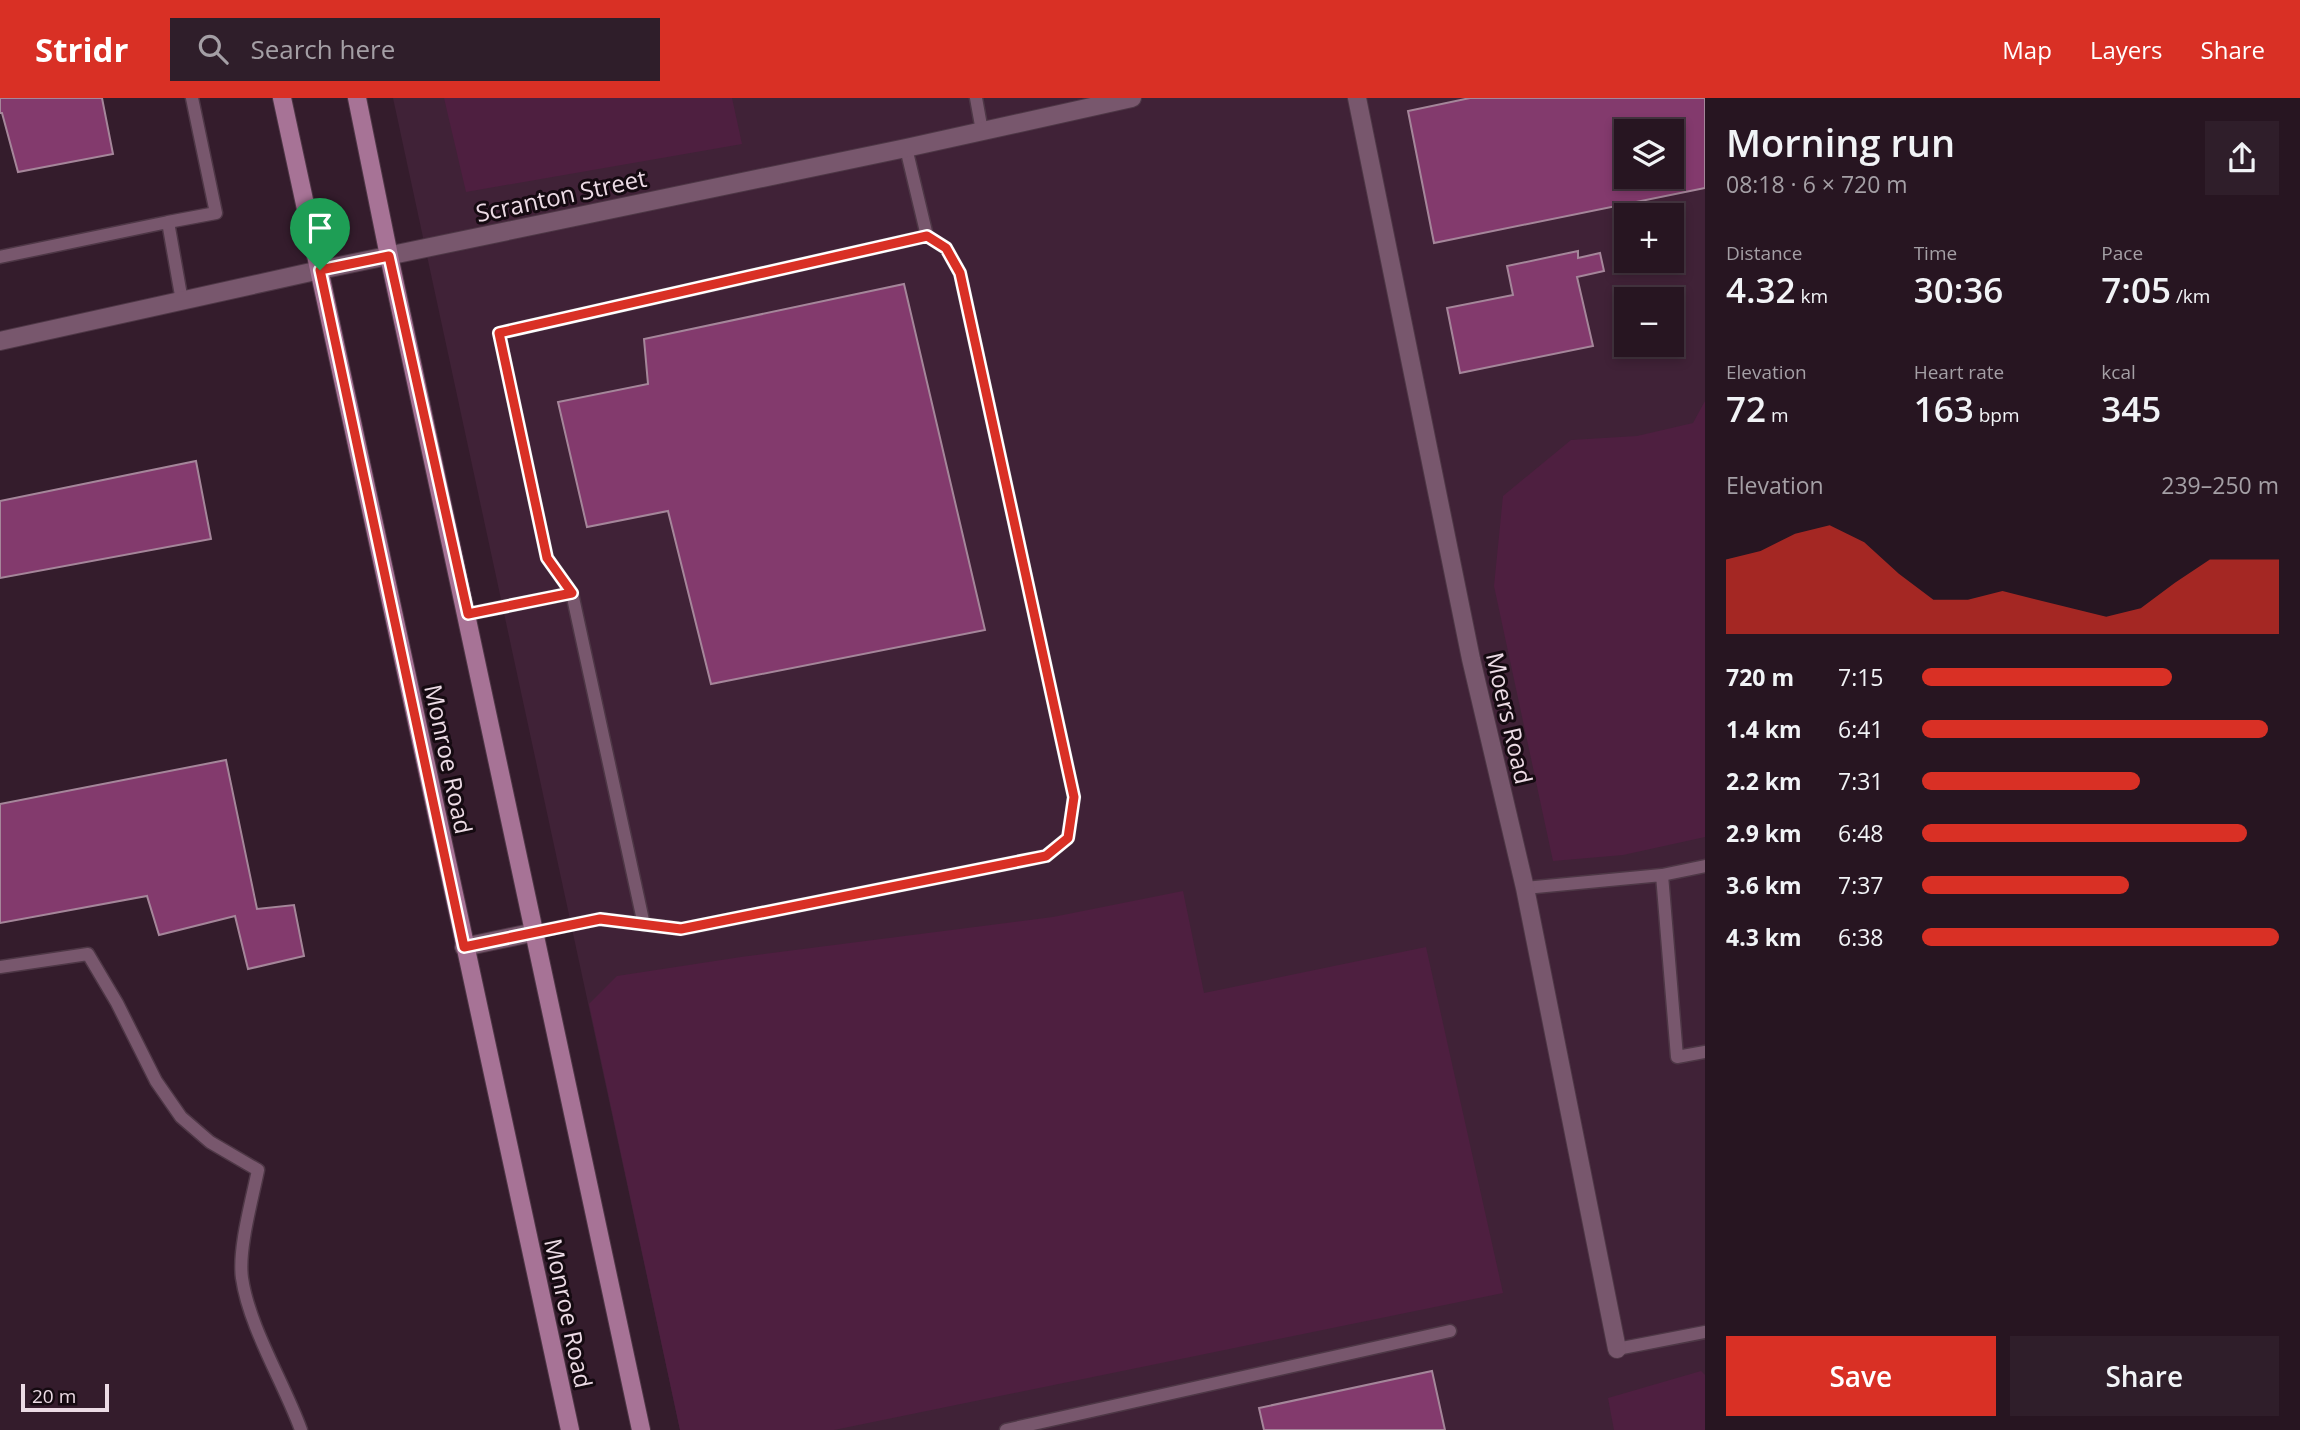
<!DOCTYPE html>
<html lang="en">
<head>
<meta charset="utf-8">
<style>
	:root { --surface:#271521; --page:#2f1e2a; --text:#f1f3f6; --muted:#a49fa5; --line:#43343f; --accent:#d93025 }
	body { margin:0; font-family:"Open Sans",sans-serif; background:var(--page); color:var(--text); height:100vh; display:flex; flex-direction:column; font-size:26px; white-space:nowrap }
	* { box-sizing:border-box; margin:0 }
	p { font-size:23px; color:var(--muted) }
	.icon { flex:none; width:38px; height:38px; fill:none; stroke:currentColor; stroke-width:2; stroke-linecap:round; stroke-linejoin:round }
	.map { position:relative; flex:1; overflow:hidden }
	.sheet { display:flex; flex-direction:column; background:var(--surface); width:595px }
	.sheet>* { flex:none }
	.tools { position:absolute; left:1614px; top:21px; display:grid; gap:14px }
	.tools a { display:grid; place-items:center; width:70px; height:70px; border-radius:0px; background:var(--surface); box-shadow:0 4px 10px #0003,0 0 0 2px var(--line); font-size:35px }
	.scale { position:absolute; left:21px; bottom:18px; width:88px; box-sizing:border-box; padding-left:7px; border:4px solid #ecdbe5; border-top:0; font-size:19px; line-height:24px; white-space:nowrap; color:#ecdbe5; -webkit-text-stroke:5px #150a11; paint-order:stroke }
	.pin { position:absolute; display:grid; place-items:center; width:60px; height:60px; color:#fff; margin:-72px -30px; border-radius:50% 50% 50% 0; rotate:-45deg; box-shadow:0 0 7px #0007 }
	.pin .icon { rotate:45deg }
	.round { display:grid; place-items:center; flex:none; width:74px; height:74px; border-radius:0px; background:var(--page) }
	.head { display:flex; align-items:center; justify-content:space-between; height:119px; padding:0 21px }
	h1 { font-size:38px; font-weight:600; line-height:52px }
	.stats { display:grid; grid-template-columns:repeat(3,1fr); gap:10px; height:119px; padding:7px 21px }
	.stats div { display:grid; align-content:center }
	.stats b { font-size:35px; font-weight:600 }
	.stats small { font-size:19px; font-weight:400 }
	.stats p { font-size:19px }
	.chart { height:196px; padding:14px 21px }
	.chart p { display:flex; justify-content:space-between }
	.chart svg { width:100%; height:126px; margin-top:7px; fill:var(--accent); opacity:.7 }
	.primary-button { display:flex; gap:14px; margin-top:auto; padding:14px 21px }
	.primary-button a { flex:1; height:80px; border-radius:0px; background:var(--accent); color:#fff; font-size:28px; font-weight:600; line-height:80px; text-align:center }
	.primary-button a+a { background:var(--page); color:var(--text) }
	ul { padding:0 21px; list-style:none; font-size:23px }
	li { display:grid; grid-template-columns:112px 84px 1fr; align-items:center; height:52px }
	li i { height:18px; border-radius:9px; background:var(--accent) }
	header { display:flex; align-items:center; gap:42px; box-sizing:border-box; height:98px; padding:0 35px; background:var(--accent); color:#fff }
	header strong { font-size:33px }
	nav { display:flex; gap:38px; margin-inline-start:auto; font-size:24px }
	.search { width:490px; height:63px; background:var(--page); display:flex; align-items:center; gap:18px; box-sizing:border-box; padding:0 24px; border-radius:0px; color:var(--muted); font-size:26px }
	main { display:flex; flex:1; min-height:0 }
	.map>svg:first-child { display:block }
	.built { fill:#402237; fill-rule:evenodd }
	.green { fill:#4e1f40 }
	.building { fill:#833a6d; stroke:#a5869a; stroke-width:2; fill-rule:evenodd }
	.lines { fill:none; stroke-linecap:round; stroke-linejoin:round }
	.service-casing { stroke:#4e3746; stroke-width:15 }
	.minor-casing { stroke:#4e3746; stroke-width:20 }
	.tertiary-casing { stroke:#4e3746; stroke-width:20 }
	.secondary-casing { stroke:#4e3746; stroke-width:20 }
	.service { stroke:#78576d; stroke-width:12 }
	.minor { stroke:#78576d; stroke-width:18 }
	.tertiary { stroke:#78576d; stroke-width:18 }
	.secondary { stroke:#a77396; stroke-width:18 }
	.route-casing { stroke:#fff; stroke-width:14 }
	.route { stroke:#d93025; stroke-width:9 }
	.labels { text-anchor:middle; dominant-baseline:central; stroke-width:6; stroke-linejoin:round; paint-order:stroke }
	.street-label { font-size:24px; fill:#ecdbe5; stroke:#150a11 }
</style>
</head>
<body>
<header>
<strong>Stridr</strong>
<div class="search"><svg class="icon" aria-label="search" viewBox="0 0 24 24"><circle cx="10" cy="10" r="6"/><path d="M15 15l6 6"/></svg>Search here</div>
<nav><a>Map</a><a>Layers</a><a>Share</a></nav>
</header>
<main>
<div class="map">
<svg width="1705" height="1332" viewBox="0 0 1705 1332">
	<rect width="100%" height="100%" fill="#341c2c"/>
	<!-- built -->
	<path class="built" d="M393,0h1312v1332h-1025zM1626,33h45v46h-45zM1626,117h45v46h-45zM1626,201h45v46h-45z"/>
	<!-- green -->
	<path class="green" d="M444,0h288l10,46 -276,48z
		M1705,303v436l-82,18 -70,6 -59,-275 9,-90 68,-56 66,-4 56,-13z
		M1183,793l21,102 222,-46 77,346 -669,137h-154l-91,-426 28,-28 124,-19 312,-40z
		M1701,1273l4,4v55h-91l-6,-32z"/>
	<!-- building -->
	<path class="building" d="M0,0h102l11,56 -95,18 -16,-59h-2z
		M1470,0h235v90l-271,55 -26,-132zM1626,33h45v46h-45z
		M1578,153v7l22,-5 4,18 -27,6 16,69 -133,27 -13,-65 66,-13 -6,-29z
		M904,186l81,346 -274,54 -43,-173 -81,16 -29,-125 90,-18 -4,-45z
		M196,363l15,78 -211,39v-77z
		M226,662l31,149 37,-4 10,51 -56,13 -13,-53 -76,19 -12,-39 -147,27v-119z
		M1432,1273l13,59h-181l-5,-22z"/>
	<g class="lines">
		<defs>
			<path id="service" d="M976,0l6,33
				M168,124l48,-9 -24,-115
				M0,159l168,-35 14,79
				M468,516l104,-21
				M1662,777l15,182 28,-5
				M1525,790l137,-13 43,-9
				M644,827l-72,-332 -25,-35 -48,-225 428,-97
				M535,834l65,-13 82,10 364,-73 22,-18 6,-41 -114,-524 -14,-25 -19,-12 -21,-88
				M0,869l88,-13 29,49 39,78 25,36 29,25 48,28c-6,30 -20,79 -16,108 7,49 42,105 59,152
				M1617,1251l88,-17
				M1006,1332l444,-99"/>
			<path id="minor" d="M1357,0l114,561 54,229 92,461
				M0,243l320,-71 586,-122 226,-50"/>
			<path id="tertiary" d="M464,849l71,-15"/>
			<path id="secondary" d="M282,0l288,1332
				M357,0l32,158 252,1174"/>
		</defs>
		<!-- service casing -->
		<use href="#service" class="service-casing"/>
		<!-- minor casing -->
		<use href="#minor" class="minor-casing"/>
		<!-- tertiary casing -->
		<use href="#tertiary" class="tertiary-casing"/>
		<!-- secondary casing -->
		<use href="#secondary" class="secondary-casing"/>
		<!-- service -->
		<use href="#service" class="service"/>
		<!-- minor -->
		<use href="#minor" class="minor"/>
		<!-- tertiary -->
		<use href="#tertiary" class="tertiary"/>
		<!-- secondary -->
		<use href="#secondary" class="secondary"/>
	</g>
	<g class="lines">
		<defs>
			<path id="route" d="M927,138l19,12 14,25 114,524 -6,41 -22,18 -365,73 -81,-10 -136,28 -144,-677 69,-14 79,358 104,-21 -25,-35 -48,-225z"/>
		</defs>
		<!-- route casing -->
		<use href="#route" class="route-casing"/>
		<!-- route -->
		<use href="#route" class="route"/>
	</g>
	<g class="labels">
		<!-- street labels -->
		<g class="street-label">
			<text transform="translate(561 97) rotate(-12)">Scranton Street</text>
			<text transform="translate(1510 620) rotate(77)">Moers Road</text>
			<text transform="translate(449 661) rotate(78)">Monroe Road</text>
			<text transform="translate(569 1215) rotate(78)">Monroe Road</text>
		</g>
	</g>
</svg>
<div class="tools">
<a><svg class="icon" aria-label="layers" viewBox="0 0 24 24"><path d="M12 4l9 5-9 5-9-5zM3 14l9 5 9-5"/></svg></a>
<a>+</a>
<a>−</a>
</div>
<div class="scale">20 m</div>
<div class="pin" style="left:320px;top:172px;background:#1e9e55"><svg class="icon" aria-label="arrive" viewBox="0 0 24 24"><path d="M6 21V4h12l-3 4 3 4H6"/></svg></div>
</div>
<section class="sheet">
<div class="head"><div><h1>Morning run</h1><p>08:18 · 6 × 720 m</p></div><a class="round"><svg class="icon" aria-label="share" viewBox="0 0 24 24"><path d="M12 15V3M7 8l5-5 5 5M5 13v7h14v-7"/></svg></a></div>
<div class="stats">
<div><p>Distance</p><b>4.32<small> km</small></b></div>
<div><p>Time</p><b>30:36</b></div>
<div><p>Pace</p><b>7:05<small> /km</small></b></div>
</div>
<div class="stats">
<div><p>Elevation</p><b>72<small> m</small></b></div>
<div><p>Heart rate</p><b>163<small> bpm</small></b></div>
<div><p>kcal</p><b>345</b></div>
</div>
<div class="chart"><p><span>Elevation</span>239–250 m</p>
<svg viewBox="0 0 160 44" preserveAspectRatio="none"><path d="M0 44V18L10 15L20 9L30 6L40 12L50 23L60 32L70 32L80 29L90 32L100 35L110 38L120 35L130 26L140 18L150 18L160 18V44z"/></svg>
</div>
<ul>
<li><b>720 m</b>7:15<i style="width:70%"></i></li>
<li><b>1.4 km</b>6:41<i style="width:97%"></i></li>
<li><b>2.2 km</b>7:31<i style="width:61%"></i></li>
<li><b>2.9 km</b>6:48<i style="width:91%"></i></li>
<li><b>3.6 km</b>7:37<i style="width:58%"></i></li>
<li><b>4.3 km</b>6:38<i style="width:100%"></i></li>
</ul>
<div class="primary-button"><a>Save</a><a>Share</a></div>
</section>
</main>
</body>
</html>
